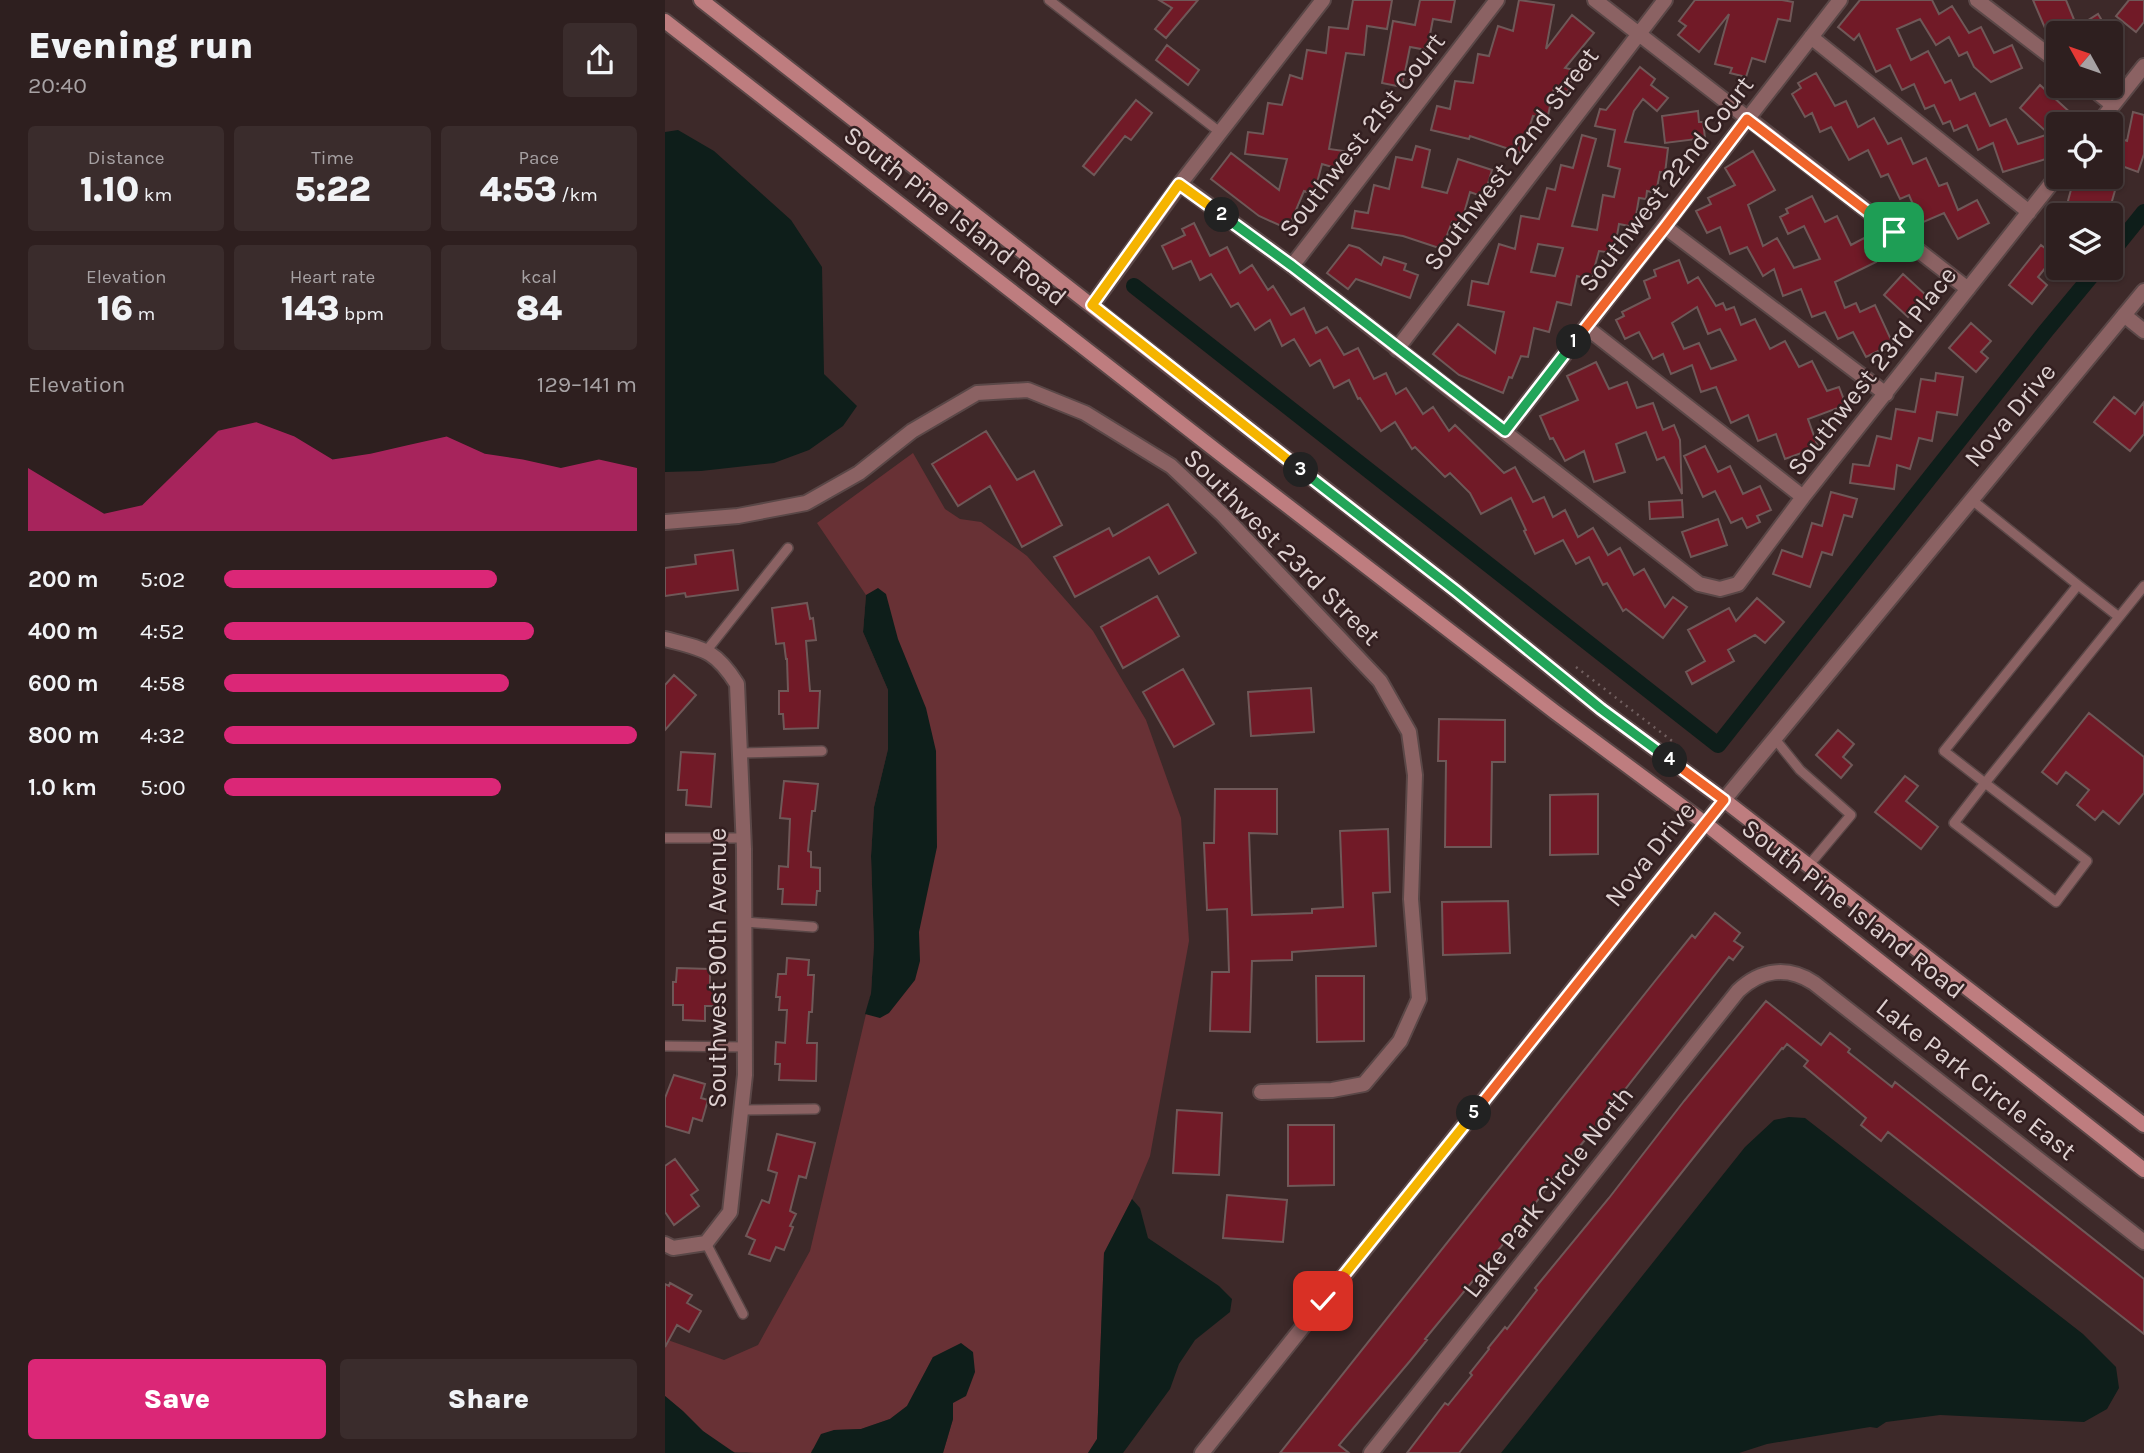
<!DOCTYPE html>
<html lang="en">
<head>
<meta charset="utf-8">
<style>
	:root { --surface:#2e1f1f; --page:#3a2c2c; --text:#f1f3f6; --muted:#a7a2a4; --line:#493d3d; --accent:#db2777 }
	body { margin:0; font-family:Karla,sans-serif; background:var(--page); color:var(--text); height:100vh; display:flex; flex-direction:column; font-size:26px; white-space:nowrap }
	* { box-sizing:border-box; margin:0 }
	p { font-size:23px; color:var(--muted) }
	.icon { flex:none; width:38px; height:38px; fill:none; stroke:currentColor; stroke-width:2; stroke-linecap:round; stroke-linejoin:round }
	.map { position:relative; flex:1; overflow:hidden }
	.drawer { display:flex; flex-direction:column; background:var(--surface); width:665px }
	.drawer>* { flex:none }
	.needle { width:46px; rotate:310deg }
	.tools { position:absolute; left:1381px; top:21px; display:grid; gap:14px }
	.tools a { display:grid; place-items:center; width:77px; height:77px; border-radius:7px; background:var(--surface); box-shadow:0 2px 5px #0004,0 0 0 2px var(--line); font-size:35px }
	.pin { position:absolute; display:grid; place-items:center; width:60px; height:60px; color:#fff; margin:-30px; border-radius:14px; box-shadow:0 4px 10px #0006 }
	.km { position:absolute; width:35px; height:35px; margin:-18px; border-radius:50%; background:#222; color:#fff; font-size:19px; line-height:35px; text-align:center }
	.round { display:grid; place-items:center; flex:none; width:74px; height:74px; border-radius:7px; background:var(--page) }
	.head { display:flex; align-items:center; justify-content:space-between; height:119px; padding:0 28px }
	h1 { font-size:38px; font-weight:800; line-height:52px }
	.metrics { display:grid; grid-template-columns:repeat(3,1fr); gap:10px; height:119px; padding:7px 28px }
	.metrics div { display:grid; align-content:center; border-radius:7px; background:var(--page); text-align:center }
	.metrics b { font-size:35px; font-weight:800 }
	.metrics small { font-size:19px; font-weight:400 }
	.metrics p { font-size:19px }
	.chart { height:196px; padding:14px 28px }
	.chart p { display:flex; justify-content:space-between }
	.chart svg { width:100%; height:126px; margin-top:7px; fill:var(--accent); opacity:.7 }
	.button { display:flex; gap:14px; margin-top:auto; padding:14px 28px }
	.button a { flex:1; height:80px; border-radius:7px; background:var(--accent); color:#fff; font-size:28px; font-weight:800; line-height:80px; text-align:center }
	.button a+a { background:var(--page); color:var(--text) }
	ul { padding:0 28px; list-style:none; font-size:23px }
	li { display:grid; grid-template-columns:112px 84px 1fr; align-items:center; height:52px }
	li i { height:18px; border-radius:9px; background:var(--accent) }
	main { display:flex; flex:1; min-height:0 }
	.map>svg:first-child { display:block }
	.green { fill:#683135 }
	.water { fill:#0e1e1a }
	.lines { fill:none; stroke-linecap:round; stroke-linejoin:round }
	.canal { stroke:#0e1e1a; stroke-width:16 }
	.building { fill:#711a27; stroke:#6f5858; stroke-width:2; fill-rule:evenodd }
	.service-casing { stroke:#5a4747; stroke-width:12 }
	.minor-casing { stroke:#5a4747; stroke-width:18 }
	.tertiary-casing { stroke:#5a4747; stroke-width:18 }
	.secondary-casing { stroke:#5a4747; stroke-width:18 }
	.path { stroke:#715f5f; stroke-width:2.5; stroke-dasharray:2 5; stroke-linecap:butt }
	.service { stroke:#8b6263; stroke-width:9 }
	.minor { stroke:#8b6263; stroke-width:14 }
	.tertiary { stroke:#8b6263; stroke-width:14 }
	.secondary { stroke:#be7d7f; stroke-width:14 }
	.split-1-casing { stroke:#fff; stroke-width:14 }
	.split-2-casing { stroke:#fff; stroke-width:14 }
	.split-3-casing { stroke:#fff; stroke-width:14 }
	.split-4-casing { stroke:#fff; stroke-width:14 }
	.split-5-casing { stroke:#fff; stroke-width:14 }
	.split-6-casing { stroke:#fff; stroke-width:14 }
	.split-1 { stroke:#f0652b; stroke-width:9 }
	.split-2 { stroke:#22a559; stroke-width:9 }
	.split-3 { stroke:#f5b400; stroke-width:9 }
	.split-4 { stroke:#22a559; stroke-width:9 }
	.split-5 { stroke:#f0652b; stroke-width:9 }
	.split-6 { stroke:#f5b400; stroke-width:9 }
	.labels { text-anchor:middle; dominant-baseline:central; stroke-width:5; stroke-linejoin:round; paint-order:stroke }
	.street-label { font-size:26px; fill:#ded1d1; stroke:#331f20 }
</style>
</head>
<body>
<main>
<section class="drawer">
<div class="head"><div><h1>Evening run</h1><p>20:40</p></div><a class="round"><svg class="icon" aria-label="share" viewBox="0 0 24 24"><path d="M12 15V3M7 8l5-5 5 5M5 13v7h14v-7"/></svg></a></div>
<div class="metrics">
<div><p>Distance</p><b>1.10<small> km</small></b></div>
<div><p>Time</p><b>5:22</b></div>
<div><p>Pace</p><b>4:53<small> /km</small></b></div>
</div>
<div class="metrics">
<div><p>Elevation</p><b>16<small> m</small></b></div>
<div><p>Heart rate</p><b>143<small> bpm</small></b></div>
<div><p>kcal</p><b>84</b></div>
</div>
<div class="chart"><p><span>Elevation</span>129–141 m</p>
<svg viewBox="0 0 160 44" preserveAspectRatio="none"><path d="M0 44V22L10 30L20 38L30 35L40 22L50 9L60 6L70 11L80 19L90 17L100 14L110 11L120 17L130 19L140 22L150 19L160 22V44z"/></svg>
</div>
<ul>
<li><b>200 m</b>5:02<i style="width:66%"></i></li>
<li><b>400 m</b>4:52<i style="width:75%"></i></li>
<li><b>600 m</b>4:58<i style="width:69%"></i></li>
<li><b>800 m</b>4:32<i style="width:100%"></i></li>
<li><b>1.0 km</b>5:00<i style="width:67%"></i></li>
</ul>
<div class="button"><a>Save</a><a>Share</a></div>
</section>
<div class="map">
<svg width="1479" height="1453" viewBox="0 0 1479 1453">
	<rect width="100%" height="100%" fill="#3d2929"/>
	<!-- green -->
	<path class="green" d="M248,453l32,56 15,10 21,3 46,34 66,75 53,89 35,98 8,123 -39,215 -18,43 -28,54 -7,186 -9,14h-145l10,-34v-16l-20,-46 -26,49 -17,13 -29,10 -27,1 -22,20 -1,3c-15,0 -67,0 -77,-1 -23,-8 -49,-40 -69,-56v-57l59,21 34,-15 52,-94 61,-258 3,-49 -3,-88 3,-49 14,-58v-59l-25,-58 3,-37 -49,-72z"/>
	<!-- water -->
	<path class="water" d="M13,130l36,21 77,69 31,47 2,107 33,32 -14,20 -34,24 -35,13 -73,8 -36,1v-340z
		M213,588l8,6 12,45 28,69 10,43 1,96 -18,85 1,29 -5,19 -26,33 -9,5 -15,-4 6,-21 3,-49 -3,-88 3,-49 14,-58v-59l-25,-58 3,-37z
		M1124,1117l16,1 278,216 33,33 3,21 -12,21 -23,13 -144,-7 -54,7 -9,6 -7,-1 -103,17 -28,9h-238l244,-306 29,-27z
		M467,1199l8,9 8,30 71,48 13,13 -2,13 -35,28 -16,24 -9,25 -47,64h-35l9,-14 7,-186z
		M296,1343l12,9 2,20 -9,24 -13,7v16l-10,34h-132l10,-19 13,-4 27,-1 29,-10 17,-13 26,-49z
		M0,1396l18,15 20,20 32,22h-70z"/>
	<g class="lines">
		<!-- canal -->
		<path class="canal" d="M1446,253l33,-41
			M469,286l584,459 327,-413 53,-64"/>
	</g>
	<!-- building -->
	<path class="building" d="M494,0h39l-32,38 -11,-9 17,-21z
		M688,0h39l-5,29 -20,-3 -3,29 -18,-2 -17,96 15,2 -5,18 -17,-5 -8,30 -10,-3 -16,38 -29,-13 -48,-37 20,-26 48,37 8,-31 -42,-5 3,-22 15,2 5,-31 14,2 8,-30 12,4 5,-29 19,3 3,-26 19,2z
		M755,0h35l-4,22 -18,-3 -6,31 -17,-3 -8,40 -20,-4 11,-62 22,4z
		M854,0l35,5 -8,44 26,-34 22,18 -29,35 9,2 -6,22 -14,-4 -7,32 -14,-4 -12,37 -51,-17 -1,3 -38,-9 6,-24 13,3 5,-28 18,2 5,-29 11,2 9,-30 15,5z
		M1030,0h87l11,2 -3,19 -12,-2 -13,43 -13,-4 -6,19 -16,-4 2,-5 -17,-4 14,-50 -30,38 -21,-17 8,-9 -7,-5z
		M1195,0h72l7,14 13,-8 17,27 12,-6 13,26 18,-8 10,23 -31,14 -17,-15 -7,-15 -8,4 -10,-19 -13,8 -16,-26 -23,10 14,31 17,-9 17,32 6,-3 9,20 15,-7 15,33 16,-7 12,25 31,-10 -29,-26 20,-23 33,30 -8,9h-7v8l-13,14 4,12 -46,14 -10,-29 -15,7 -11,-25 -13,6 -4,-10 -7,3 -9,-19 -9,4 -11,-25 -12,6 -12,-25 -14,7 -17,-38 -5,6 -16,-13z
		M1368,0h33l11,27 21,-13 9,15 -10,4 -44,-1 -5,3z
		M1464,0h15v22l-8,10 -20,-16z
		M502,45l32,25 -11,15 -32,-25z
		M975,67l15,12 -4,6 17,13 -11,13 -14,-12 -9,12 -9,31 43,6 -3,25 -5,-1 -4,21 -9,-2 -1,8 -7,-1 -5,29 -15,-3 -5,29 -15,-2 -8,29 -14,-4 -6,29 -14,-3 -8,30 -15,-4 -6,29 -7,-1 -9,22 -3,-1 -6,16 -44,-18 -26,-21 25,-30 37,29 9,-41 -36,-7 4,-24 16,3 11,-40 16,5 6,-33 18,3 8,-31 8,2 6,-25 12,3 9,-33 14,4 -24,87 25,4 6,-35 11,2 6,-28 -12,-3 7,-36 -20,-4 5,-17 6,1zM873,244l25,4 -8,28 -24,-4z
		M1151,73l19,33 11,-5 12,26 16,-9 14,26 13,-6 12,26 13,-6 13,28 8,-3 11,27 19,-10 12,23 -31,16 -14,-26 -23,10 -12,-28 -9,4 -12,-25 -7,3 -13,-27 -19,10 -18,-33 -11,5 -8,-19 -7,4 -13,-23 9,-6 -3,-5z
		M471,100l16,13 -21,27 -6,-4 -31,39 -11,-9z
		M1033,111l1,11h4l2,16 -40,5 -3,-27z
		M1468,112l11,3v39l-6,18 -16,-6 -14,49h-30l-13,-3 7,-26 12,3 3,-12h24v-16l8,-23 8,3z
		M751,146l14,4 -8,37 25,6 11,-34 34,11 -8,27 -14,-5 -9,32 -9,-2 -10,27 -39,-13 -51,-8 3,-17 13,2 6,-28 15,4 7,-32 16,3z
		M1088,151l22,39 -27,15 15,41 14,-8 17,30 26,-9 -16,-33 -16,8 -8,-17 8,-4 -2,-4 26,-13 13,26 12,-6 14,29 13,-7 12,24 -41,20 10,26 11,-5 4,9 15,-7 18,39 -27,13 -13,-25 -15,7 -13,-27 -13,5 -11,-28 -18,7 -9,-27 -11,7 -16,-29 -17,7 -10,-27 -13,6 -11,-22 15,-7 -3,-6 27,-13 -10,-17z
		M529,223l16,33 17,-9 13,26 12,-8 16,25 5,-4 18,29 13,-7 12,25 11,-6 17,28 14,-7 16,31 12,-6 10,21 10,-6 17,26 10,-7 16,24 6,-6 49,48 11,-6 18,35 11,-5 9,20 12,-7 13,27 15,-9 15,27 12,-7 14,27 10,-6 21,38 8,-10 14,10 -24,31 -37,-29 -3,2 -16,-28 -4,2 -14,-28 -13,7 -13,-24 -28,14 -11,-23 2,-1 -15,-32 -30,16 -11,-21 -20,-20 -5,4 -30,-30 -3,2 -17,-27 -14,9 -21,-33 -2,1 -9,-19 -15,8 -14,-28 -10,6 -16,-27 -12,7 -12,-26 -15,10 -17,-27 -7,4 -20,-33 -11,6 -9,-19 -18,8 -11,-23 23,-11 -3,-6z
		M684,245l10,3 22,17 3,-8 22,7 -2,6 14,5 -8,23 -54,-19 -8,10 -21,-16z
		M1376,245l14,11 -17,21 9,8 -15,19 -23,-19z
		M1014,260l9,23 10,-6 18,29 7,-3 3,7 8,-3 7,18 14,-6 15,30 15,-8 14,26 13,-6 15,30 12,-4 7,18 -38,14 10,28 -33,12 -9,-25 -18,7 -10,-26 -17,8 -15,-36 -15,5 -9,-27 -21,9 -8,-20 -10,5 -14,-27 -14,7 -9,-19 8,-4 -2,-4 28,-14 -6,-17 12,-5 -2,-6zM1032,307l11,27 12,-5 16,31 -25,9 -12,-26 -15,6 -12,-26z
		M1238,274l24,22 -19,21 -24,-22z
		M1306,323l20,18 -10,11 7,6 -12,14 -27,-24z
		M931,362l13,27 18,-7 10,26 16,-5 10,27 11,-5 6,15 2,54 -18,-37 -7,3 -11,-28 -30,12 9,28 -31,10 -10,-31 -19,10 -12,-23 -3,1 -10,-23 38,-16 -11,-24z
		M1271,373l27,4 -6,38 -20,-3 -5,29 -13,-3 -9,31 -13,-4 -3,24 -44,-6 3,-19 16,2 8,-30 14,3 5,-30 19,3 6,-33 14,2z
		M1449,397l21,17 9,-12v32l-14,17 -36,-29z
		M321,431l31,49 17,-9 28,54 -40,22 -32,-61 -32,20 -26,-42z
		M1040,446l13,26 12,-6 13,28 17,-8 11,24 -14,6 3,6 -13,6 -5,-10 -11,5 -16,-32 -12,6 -19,-41z
		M1166,492l26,7 -5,18 -8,-2 -12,40 -10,-3 -12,35 -37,-13 9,-24 20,7 10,-34 10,3z
		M1017,500l1,17 -33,2 -1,-17z
		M503,504l28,49 -37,21 -10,-17 -74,40 -21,-40 55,-29 4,8z
		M1053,519l9,26 -36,12 -9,-25z
		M68,550l5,40 -52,7 -1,-4 -20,3v-28l31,-4 -1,-9z
		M492,596l22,40 -56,32 -22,-41z
		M1092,598l27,24 -19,21 -10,-8 -27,15 6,11 -42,23 -6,-12 19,-11 -17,-31 41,-22 7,13z
		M142,603l3,16 3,-1 3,22 -10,1 4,50h10l-2,37 -34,1 -1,-15h-4v-23h9l-1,-32h-1l-2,-16 -8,1 -4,-36z
		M518,669l31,55 -40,23 -31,-55z
		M9,675l22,20 -31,35v-45z
		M646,688l3,44 -63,4 -3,-44z
		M1424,713l55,44v36l-25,31 -16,-13 -8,9 -18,-15 12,-15 -23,-18 -9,12 -15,-12z
		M774,719l66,1v42h-13l-1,85h-46l1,-86h-8z
		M1173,730l16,14 -11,13 9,8 -11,13 -25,-23z
		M16,752l34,2 -4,53 -25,-2 1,-15h-9z
		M1240,776l13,10 -12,15 32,26 -17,22 -46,-37z
		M119,781l34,3 -3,27h-3l-4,40 3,1v15l9,1v23h-3l-1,14 -34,-1 1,-15h-5l1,-23 9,1 2,-48 -10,-1z
		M550,789h62v45l-28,-1 3,82 60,-2v-4l31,-2 -3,-76 48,-2 2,63 -17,1 3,53 -84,6v8l-40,1 -2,71 -40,-1 2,-59h17l-2,-63 -20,1 -3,-67h10z
		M933,794v60l-48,1v-60z
		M843,901l2,52 -67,2 -1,-53z
		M1050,913l25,20 -6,8 9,6 -10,13 -4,-3 -139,177 -32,38 -31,43 -102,124 2,1 -17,21 -71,84 10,8h-69l375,-472 37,-46 3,3z
		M122,958l22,2 -1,15h6l-2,37h-3l-2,31h10l-1,38 -37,-1 1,-16h-5l1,-22 9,1 2,-33h-8l1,-13h-4l2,-23h8z
		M12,968l33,1v15h5v22h-10v15l-22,-1v-15h-10v-23h3z
		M651,976h48v65l-47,1z
		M1101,1001l55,44 9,-12 20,16 -2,3 44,35 3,-5 249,197v55l-256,-202 -7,9 -20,-16 5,-7 -62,-52 4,-5 -21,-17 -4,5 -1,-1 -65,80 -258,325h-52l38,-50 3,2 24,-30 -2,-2 19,-24 -1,-1 17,-21 2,2 30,-39 -2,-2 74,-90 75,-97z
		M9,1075l31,9 -4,14 7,2 -6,21 -9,-3 -4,15 -24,-7v-28z
		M512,1110l45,3 -3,62 -46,-2z
		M623,1125h46v60l-46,1z
		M112,1134l38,9 -9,35 -7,-2 -9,35 6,3 -6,12 3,1 -9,23 -8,-3 -6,14 -21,-7 6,-14 -9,-4 16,-36 7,3 8,-30 -9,-3z
		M10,1159l23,31 -7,5 8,11 -25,19 -9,-13v-46z
		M562,1195l60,5 -4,42 -60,-4z
		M5,1283l22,12 -5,8 14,8 -12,21 -12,-7 -12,22v-63l4,2z"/>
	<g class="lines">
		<defs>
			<path id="service" d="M384,0l172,133
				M1307,500l106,85 -134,166 41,32 159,-197
				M1413,585l41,32
				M42,650l81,-102
				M1110,739l25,31 51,45 -42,50
				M75,753l82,-2
				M1320,783l102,78 -31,41 -102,-79z
				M0,838h79
				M80,922l68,5
				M0,1046l80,1
				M77,1110l73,-1
				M41,1243l37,71"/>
			<path id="minor" d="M930,0l373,289
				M1312,0l81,62
				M1146,37l218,175
				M1424,86l24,19
				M1433,124l46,-58
				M515,184l112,82 407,318 21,5 18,-5 65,-87 255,-322
				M1000,227l221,167
				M627,266l205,-266
				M427,305l88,-121 143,-184
				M1459,315l20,16
				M921,327l217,170
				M732,349l268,-349
				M840,431l335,-431
				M0,522l73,-6 68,-13 53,-30 53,-42 65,-38 51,-3 57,23 86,53 52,49 157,166 29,51 6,43 -4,124 8,100 -19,42 -36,43 -32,6 -71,2
				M0,639c38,10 50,10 72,45l7,165 1,226 -15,137 -24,31 -33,5 -8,-4
				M706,1453l367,-462c23,-22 50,-25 76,-8l330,259"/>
			<path id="tertiary" d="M537,1453l522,-653 420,-509"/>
			<path id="secondary" d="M36,0l755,591 145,118 123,91 420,325
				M0,21l567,442 323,249 151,112 438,346"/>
		</defs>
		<!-- service casing -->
		<use href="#service" class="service-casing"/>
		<!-- minor casing -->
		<use href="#minor" class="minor-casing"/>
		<!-- tertiary casing -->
		<use href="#tertiary" class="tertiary-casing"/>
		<!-- secondary casing -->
		<use href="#secondary" class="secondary-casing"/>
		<!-- path -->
		<path class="path" d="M911,667l100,77"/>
		<!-- service -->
		<use href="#service" class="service"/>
		<!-- minor -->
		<use href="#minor" class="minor"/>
		<!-- tertiary -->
		<use href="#tertiary" class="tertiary"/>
		<!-- secondary -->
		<use href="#secondary" class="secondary"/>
	</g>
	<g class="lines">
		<defs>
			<path id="split-1" d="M909,342l91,-115 82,-108 147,113"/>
			<path id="split-2" d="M557,215l70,51 213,165 69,-89"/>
			<path id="split-3" d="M557,215l-43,-31 -87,121 209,165"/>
			<path id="split-4" d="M636,470l155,121 145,118 69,51"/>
			<path id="split-5" d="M809,1113l250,-313 -54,-40"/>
			<path id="split-6" d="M658,1301l151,-188"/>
		</defs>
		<!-- split-1 casing -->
		<use href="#split-1" class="split-1-casing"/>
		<!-- split-2 casing -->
		<use href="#split-2" class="split-2-casing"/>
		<!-- split-3 casing -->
		<use href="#split-3" class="split-3-casing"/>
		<!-- split-4 casing -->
		<use href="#split-4" class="split-4-casing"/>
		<!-- split-5 casing -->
		<use href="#split-5" class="split-5-casing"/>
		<!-- split-6 casing -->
		<use href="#split-6" class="split-6-casing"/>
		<!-- split-1 -->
		<use href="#split-1" class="split-1"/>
		<!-- split-2 -->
		<use href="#split-2" class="split-2"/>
		<!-- split-3 -->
		<use href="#split-3" class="split-3"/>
		<!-- split-4 -->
		<use href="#split-4" class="split-4"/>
		<!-- split-5 -->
		<use href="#split-5" class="split-5"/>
		<!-- split-6 -->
		<use href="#split-6" class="split-6"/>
	</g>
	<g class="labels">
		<!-- street labels -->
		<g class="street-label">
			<text transform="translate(697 135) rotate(-52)">Southwest 21st Court</text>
			<text transform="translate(846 159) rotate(-53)">Southwest 22nd Street</text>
			<text transform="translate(1001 184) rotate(-52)">Southwest 22nd Court</text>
			<text transform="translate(290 216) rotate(38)">South Pine Island Road</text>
			<text transform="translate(1207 371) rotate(-52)">Southwest 23rd Place</text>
			<text transform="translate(1345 415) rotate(-50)">Nova Drive</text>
			<text transform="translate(617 547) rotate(45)">Southwest 23rd Street</text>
			<text transform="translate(985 854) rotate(-51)">Nova Drive</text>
			<text transform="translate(1188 909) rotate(38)">South Pine Island Road</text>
			<text transform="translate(52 968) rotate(-90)">Southwest 90th Avenue</text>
			<text transform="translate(1311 1079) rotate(38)">Lake Park Circle East</text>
			<text transform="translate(883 1192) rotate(-52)">Lake Park Circle North</text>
		</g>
	</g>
</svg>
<div class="tools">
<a><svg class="needle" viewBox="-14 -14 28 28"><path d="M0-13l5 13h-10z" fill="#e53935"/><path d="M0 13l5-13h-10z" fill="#a7a2a4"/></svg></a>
<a><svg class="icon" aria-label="locate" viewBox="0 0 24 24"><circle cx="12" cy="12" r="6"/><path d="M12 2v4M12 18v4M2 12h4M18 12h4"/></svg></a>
<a><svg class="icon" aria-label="layers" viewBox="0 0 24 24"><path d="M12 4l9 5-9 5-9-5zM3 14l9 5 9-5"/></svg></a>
</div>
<div class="pin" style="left:1229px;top:232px;background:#1e9e55"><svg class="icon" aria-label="arrive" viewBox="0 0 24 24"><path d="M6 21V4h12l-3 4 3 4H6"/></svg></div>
<div class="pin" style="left:658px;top:1301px;background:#d93025"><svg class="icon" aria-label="check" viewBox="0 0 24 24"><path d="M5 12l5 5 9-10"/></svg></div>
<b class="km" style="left:909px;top:342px">1</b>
<b class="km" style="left:557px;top:215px">2</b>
<b class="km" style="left:636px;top:470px">3</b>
<b class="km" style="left:1005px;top:760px">4</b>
<b class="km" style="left:809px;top:1113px">5</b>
</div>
</main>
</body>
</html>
